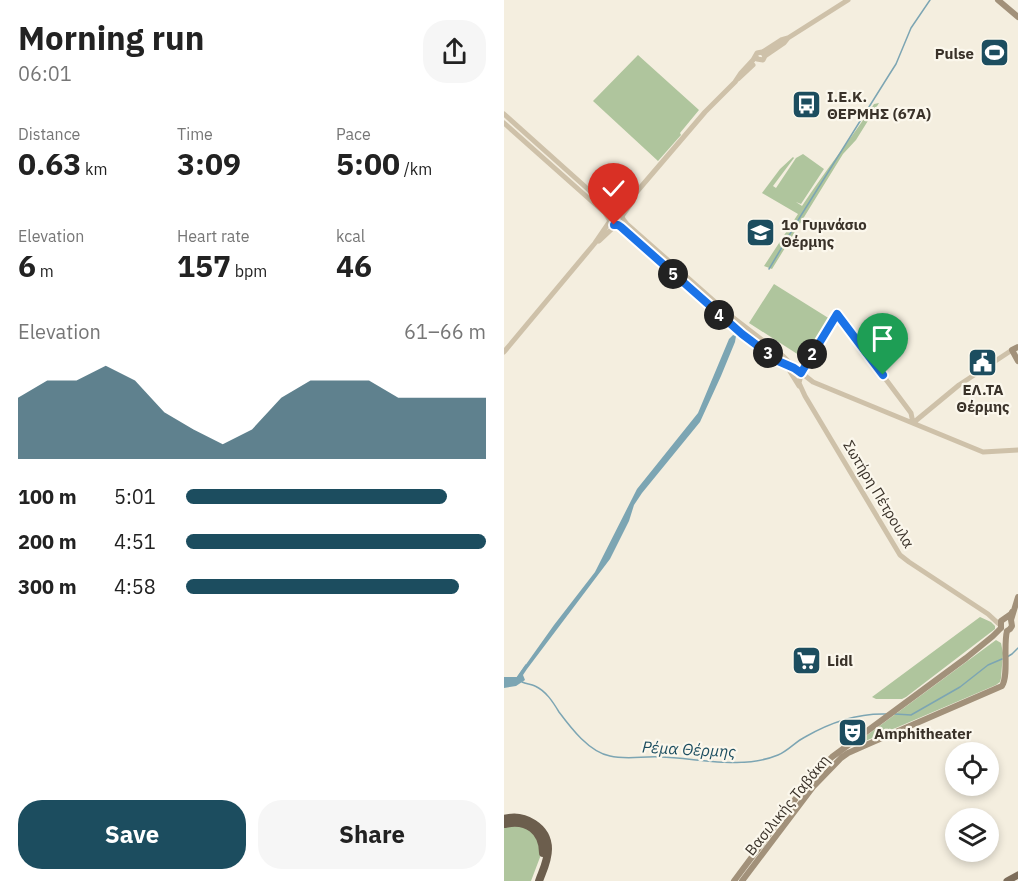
<!DOCTYPE html>
<html lang="en">
<head>
<meta charset="utf-8">
<style>
	:root { --surface:#fff; --page:#f6f6f6; --text:#222; --muted:#767676; --accent:#1c4d5f }
	body { margin:0; font-family:"IBM Plex Sans",sans-serif; background:var(--page); color:var(--text); height:100vh; display:flex; flex-direction:column; font-size:22px; white-space:nowrap }
	* { box-sizing:border-box; margin:0 }
	p { font-size:20px; color:var(--muted) }
	.icon { flex:none; width:33px; height:33px; fill:none; stroke:currentColor; stroke-width:2; stroke-linecap:round; stroke-linejoin:round }
	.map { position:relative; flex:1; overflow:hidden }
	.sheet { display:flex; flex-direction:column; background:var(--surface); width:504px }
	.sheet>* { flex:none }
	.tools { position:absolute; left:441px; top:742px; display:grid; gap:12px }
	.tools a { display:grid; place-items:center; width:54px; height:54px; border-radius:50%; background:var(--surface); box-shadow:0 3px 9px #0003; font-size:30px }
	.pin { position:absolute; display:grid; place-items:center; width:51px; height:51px; color:#fff; margin:-62px -26px; border-radius:50% 50% 50% 0; rotate:-45deg; box-shadow:0 0 6px #0007 }
	.pin .icon { rotate:45deg }
	.km { position:absolute; width:30px; height:30px; margin:-15px; border-radius:50%; background:#222; color:#fff; font-size:16px; line-height:30px; text-align:center }
	.round { display:grid; place-items:center; flex:none; width:63px; height:63px; border-radius:24px; background:var(--page) }
	.head { display:flex; align-items:center; justify-content:space-between; height:102px; padding:0 18px }
	h1 { font-size:33px; font-weight:700; line-height:45px }
	.figures { display:grid; grid-template-columns:repeat(3,1fr); gap:9px; height:102px; padding:6px 18px }
	.figures div { display:grid; align-content:center }
	.figures b { font-size:30px; font-weight:700 }
	.figures small { font-size:16px; font-weight:400 }
	.figures p { font-size:16px }
	.chart { height:168px; padding:12px 18px }
	.chart p { display:flex; justify-content:space-between }
	.chart svg { width:100%; height:108px; margin-top:6px; fill:var(--accent); opacity:.7 }
	.primary-button { display:flex; gap:12px; margin-top:auto; padding:12px 18px }
	.primary-button a { flex:1; height:69px; border-radius:24px; background:var(--accent); color:#fff; font-size:24px; font-weight:700; line-height:69px; text-align:center }
	.primary-button a+a { background:var(--page); color:var(--text) }
	ul { padding:0 18px; list-style:none; font-size:20px }
	li { display:grid; grid-template-columns:96px 72px 1fr; align-items:center; height:45px }
	li i { height:15px; border-radius:8px; background:var(--accent) }
	main { display:flex; flex:1; min-height:0 }
	.map>svg:first-child { display:block }
	.green { fill:#afc59d }
	.water { fill:#7ca5b3 }
	.lines { fill:none; stroke-linecap:round; stroke-linejoin:round }
	.stream { stroke:#7ca5b3; stroke-width:1.5 }
	.tertiary { stroke:#cec1a9; stroke-width:5 }
	.secondary { stroke:#a2917a; stroke-width:6 }
	.primary { stroke:#7d6d5a; stroke-width:7 }
	.trunk { stroke:#6c5e4d; stroke-width:8 }
	.route-casing { stroke:#fff; stroke-width:12 }
	.route { stroke:#1a73e8; stroke-width:8 }
	.labels { text-anchor:middle; dominant-baseline:central; stroke-width:4.5; stroke-linejoin:round; paint-order:stroke }
	.poi-label { font-size:15px; font-weight:bold; fill:#3a3229; stroke:#fbf7ec; text-anchor:start }
	.street-label { font-size:15px; fill:#3a3229; stroke:#fbf7ec }
	.water-label { font-size:16px; font-style:italic; fill:#1c4d5f; stroke:#fbf7ec }
</style>
</head>
<body>
<main>
<section class="sheet">
<div class="head"><div><h1>Morning run</h1><p>06:01</p></div><a class="round"><svg class="icon" aria-label="share" viewBox="0 0 24 24"><path d="M12 15V3M7 8l5-5 5 5M5 13v7h14v-7"/></svg></a></div>
<div class="figures">
<div><p>Distance</p><b>0.63<small> km</small></b></div>
<div><p>Time</p><b>3:09</b></div>
<div><p>Pace</p><b>5:00<small> /km</small></b></div>
</div>
<div class="figures">
<div><p>Elevation</p><b>6<small> m</small></b></div>
<div><p>Heart rate</p><b>157<small> bpm</small></b></div>
<div><p>kcal</p><b>46</b></div>
</div>
<div class="chart"><p><span>Elevation</span>61–66 m</p>
<svg viewBox="0 0 160 44" preserveAspectRatio="none"><path d="M0 44V19L10 12L20 12L30 6L40 12L50 25L60 32L70 38L80 32L90 19L100 12L110 12L120 12L130 19L140 19L150 19L160 19V44z"/></svg>
</div>
<ul>
<li><b>100 m</b>5:01<i style="width:87%"></i></li>
<li><b>200 m</b>4:51<i style="width:100%"></i></li>
<li><b>300 m</b>4:58<i style="width:91%"></i></li>
</ul>
<div class="primary-button"><a>Save</a><a>Share</a></div>
</section>
<div class="map">
<svg width="514" height="881" viewBox="0 0 514 881">
	<rect width="100%" height="100%" fill="#f4eedf"/>
	<!-- green -->
	<path class="green" d="M134,55l61,55 -19,23 1,2 -23,26 -65,-60z
		M375,103l-23,37 -13,14 -71,115 -8,-3 34,-52 -36,-21 18,-24 13,-12 1,1 -21,28 3,2 20,-30 7,-4 21,15 -23,35 -5,-2 6,4c23,-35 49,-67 72,-102z
		M270,284l56,35 -25,40 -56,-36z
		M476,617l11,5 4,4v3l-89,68 -4,2h-26l-4,-2z
		M492,640l5,3 2,10 -2,25 -1,4 -4,3 -140,60 -1,-1z
		M3,824l26,5 9,23 -11,29h-27v-55z"/>
	<!-- water -->
	<path class="water" d="M229,335l3,1 -1,6 -14,34 -21,46 -58,71 -8,12 -5,16 -19,38 -83,110 -4,6 2,5 -9,6 -12,2v-11h13l37,-52 41,-53 42,-83 61,-76 31,-74z"/>
	<g class="lines">
		<!-- stream -->
		<path class="stream" d="M265,269l31,-52 89,-142 7,-11 15,-36 19,-28
			M503,657l5,-3 6,-6
			M13,678l9,-13
			M18,682c4,2 9,2 13,4 11,5 18,16 24,26 12,16 30,40 51,44 16,4 34,0 50,1 38,1 82,13 118,-2 10,-4 17,-13 27,-18 24,-14 53,-24 82,-23
			M391,714l16,1 49,-28 28,-22 14,-6"/>
		<!-- tertiary -->
		<path class="tertiary" d="M260,51l17,-11 7,-2
			M261,56l19,-13 4,-5 60,-38
			M234,79l15,-14
			M0,114l105,94 6,4
			M0,123l101,90 4,6
			M113,212l12,-13 5,-4 71,-83 30,-30 6,-9 12,-13 4,-7 5,-1 3,4 -2,4 -6,-1 -1,-3
			M105 219a7 7 0 1 1 14 0a7 7 0 1 1-14 0Z
			M118,216l11,-15 1,-6
			M119,219l4,5 104,92 52,40 11,11 19,15 170,70 35,-2
			M114,225l124,109 39,28 11,5
			M95,241l17,-16
			M0,352l91,-109 15,-22
			M282,365l13,21
			M496,625l-12,-11 -79,-52 -9,-7 -95,-159 -6,-13 3,-12 35,-57 74,99 2,10 46,-38 53,-35"/>
		<!-- secondary -->
		<path class="secondary" d="M494,0l20,17
			M514,347l-6,3 6,11
			M497,628v-7l10,-7 1,-2
			M503,631l3,-2 2,-3 -1,-6 7,-23
			M230,881l74,-99 24,-25 134,-99 27,-22 8,-8
			M238,881l71,-94 28,-29 7,-5 18,-8 136,-59c7,-11 1,-40 5,-55"/>
		<!-- primary -->
		<path class="primary" d="M503,881l11,-6"/>
		<!-- trunk -->
		<path class="trunk" d="M0,819c20,-6 44,8 44,30 0,12 -5,21 -9,32
			M1,824c22,-5 38,7 38,29"/>
	</g>
	<g class="lines">
		<defs>
			<path id="route" d="M110,225h4l3,2 121,107 36,27 16,7 7,5 36,-59 46,61"/>
		</defs>
		<!-- route casing -->
		<use href="#route" class="route-casing"/>
		<!-- route -->
		<use href="#route" class="route"/>
	</g>
	<!-- icons -->
	<defs>
		<symbol id="stadium-square" viewBox="-11 -11 22 22"><rect x="-9" y="-9" width="18" height="18" rx="4" fill="#1c4d5f" stroke="#fbf7ec"/><path d="M0-5a6.5 5 0 1 0 0 10a6.5 5 0 1 0 0-10ZM-3.5-1.8h7v3.6h-7Z" fill="#fff"/></symbol>
		<symbol id="bus-square" viewBox="-11 -11 22 22"><rect x="-9" y="-9" width="18" height="18" rx="4" fill="#1c4d5f" stroke="#fbf7ec"/><path d="M-5-6H5V4H4V6H2V4H-2V6H-4V4H-5ZM-3.5-4V0h7V-4ZM-3.5 1.2v1.5H-2V1.2ZM2 1.2v1.5H3.5V1.2Z" fill="#fff"/></symbol>
		<symbol id="school-square" viewBox="-11 -11 22 22"><rect x="-9" y="-9" width="18" height="18" rx="4" fill="#1c4d5f" stroke="#fbf7ec"/><path d="M0-5L7-2L0 1L-7-2ZM-4 1L0 2.5L4 1V4Q0 6-4 4Z" fill="#fff"/></symbol>
		<symbol id="civic-square" viewBox="-11 -11 22 22"><rect x="-9" y="-9" width="18" height="18" rx="4" fill="#1c4d5f" stroke="#fbf7ec"/><path d="M-.6-6.5H3V-4.5H.6V-3L4-1V1h2V6H-6V1h2V-1L-.6-3ZM-1.2 2.5V6h2.4V2.5Z" fill="#fff"/></symbol>
		<symbol id="supermarket-square" viewBox="-11 -11 22 22"><rect x="-9" y="-9" width="18" height="18" rx="4" fill="#1c4d5f" stroke="#fbf7ec"/><path d="M-6-5.5h2.5l.6 2H6L4.5 2H-2.5L-4.4-4H-6ZM-1.5 3.2a1.3 1.3 0 1 0 .1 0ZM3 3.2a1.3 1.3 0 1 0 .1 0Z" fill="#fff"/></symbol>
		<symbol id="theatre-square" viewBox="-11 -11 22 22"><rect x="-9" y="-9" width="18" height="18" rx="4" fill="#1c4d5f" stroke="#fbf7ec"/><path d="M-5-5.5Q0-4 5-5.5V0Q5 5 0 6Q-5 5-5 0ZM-3.3-2.5H-1v1.5H-3.3ZM1-2.5H3.3v1.5H1ZM-2.8 1Q0 5.5 2.8 1Z" fill="#fff"/></symbol>
	</defs>
	<g fill-rule="evenodd">
		<use href="#stadium-square" x="474" y="36" width="33" height="33"/>
		<use href="#bus-square" x="286" y="88" width="33" height="33"/>
		<use href="#school-square" x="240" y="216" width="33" height="33"/>
		<use href="#civic-square" x="462" y="346" width="33" height="33"/>
		<use href="#supermarket-square" x="286" y="644" width="33" height="33"/>
		<use href="#theatre-square" x="332" y="716" width="33" height="33"/>
	</g>
	<g class="labels">
		<!-- poi labels -->
		<g class="poi-label">
			<text x="470" y="53" text-anchor="end">Pulse</text>
			<text x="323" y="96">Ι.Ε.Κ.<tspan x="323" dy="17">ΘΕΡΜΗΣ (67Α)</tspan></text>
			<text x="277" y="224">1ο Γυμνάσιο<tspan x="277" dy="17">Θέρμης</tspan></text>
			<text x="479" y="389" text-anchor="middle">ΕΛ.ΤΑ<tspan x="479" dy="17">Θέρμης</tspan></text>
			<text x="323" y="660">Lidl</text>
			<text x="370" y="733">Amphitheater</text>
		</g>
		<!-- street labels -->
		<g class="street-label">
			<text transform="translate(375 494) rotate(59)">Σωτήρη Πέτρουλα</text>
			<text transform="translate(283 805) rotate(-51)">Βασιλικής Ταβάκη</text>
		</g>
		<!-- water labels -->
		<g class="water-label">
			<text transform="translate(185 749) rotate(3)">Ρέμα Θέρμης</text>
		</g>
	</g>
</svg>
<div class="tools">
<a><svg class="icon" aria-label="locate" viewBox="0 0 24 24"><circle cx="12" cy="12" r="6"/><path d="M12 2v4M12 18v4M2 12h4M18 12h4"/></svg></a>
<a><svg class="icon" aria-label="layers" viewBox="0 0 24 24"><path d="M12 4l9 5-9 5-9-5zM3 14l9 5 9-5"/></svg></a>
</div>
<div class="pin" style="left:379px;top:375px;background:#1e9e55"><svg class="icon" aria-label="arrive" viewBox="0 0 24 24"><path d="M6 21V4h12l-3 4 3 4H6"/></svg></div>
<div class="pin" style="left:110px;top:225px;background:#d93025"><svg class="icon" aria-label="check" viewBox="0 0 24 24"><path d="M5 12l5 5 9-10"/></svg></div>
<b class="km" style="left:308px;top:354px">2</b>
<b class="km" style="left:264px;top:353px">3</b>
<b class="km" style="left:215px;top:315px">4</b>
<b class="km" style="left:169px;top:274px">5</b>
</div>
</main>
</body>
</html>
